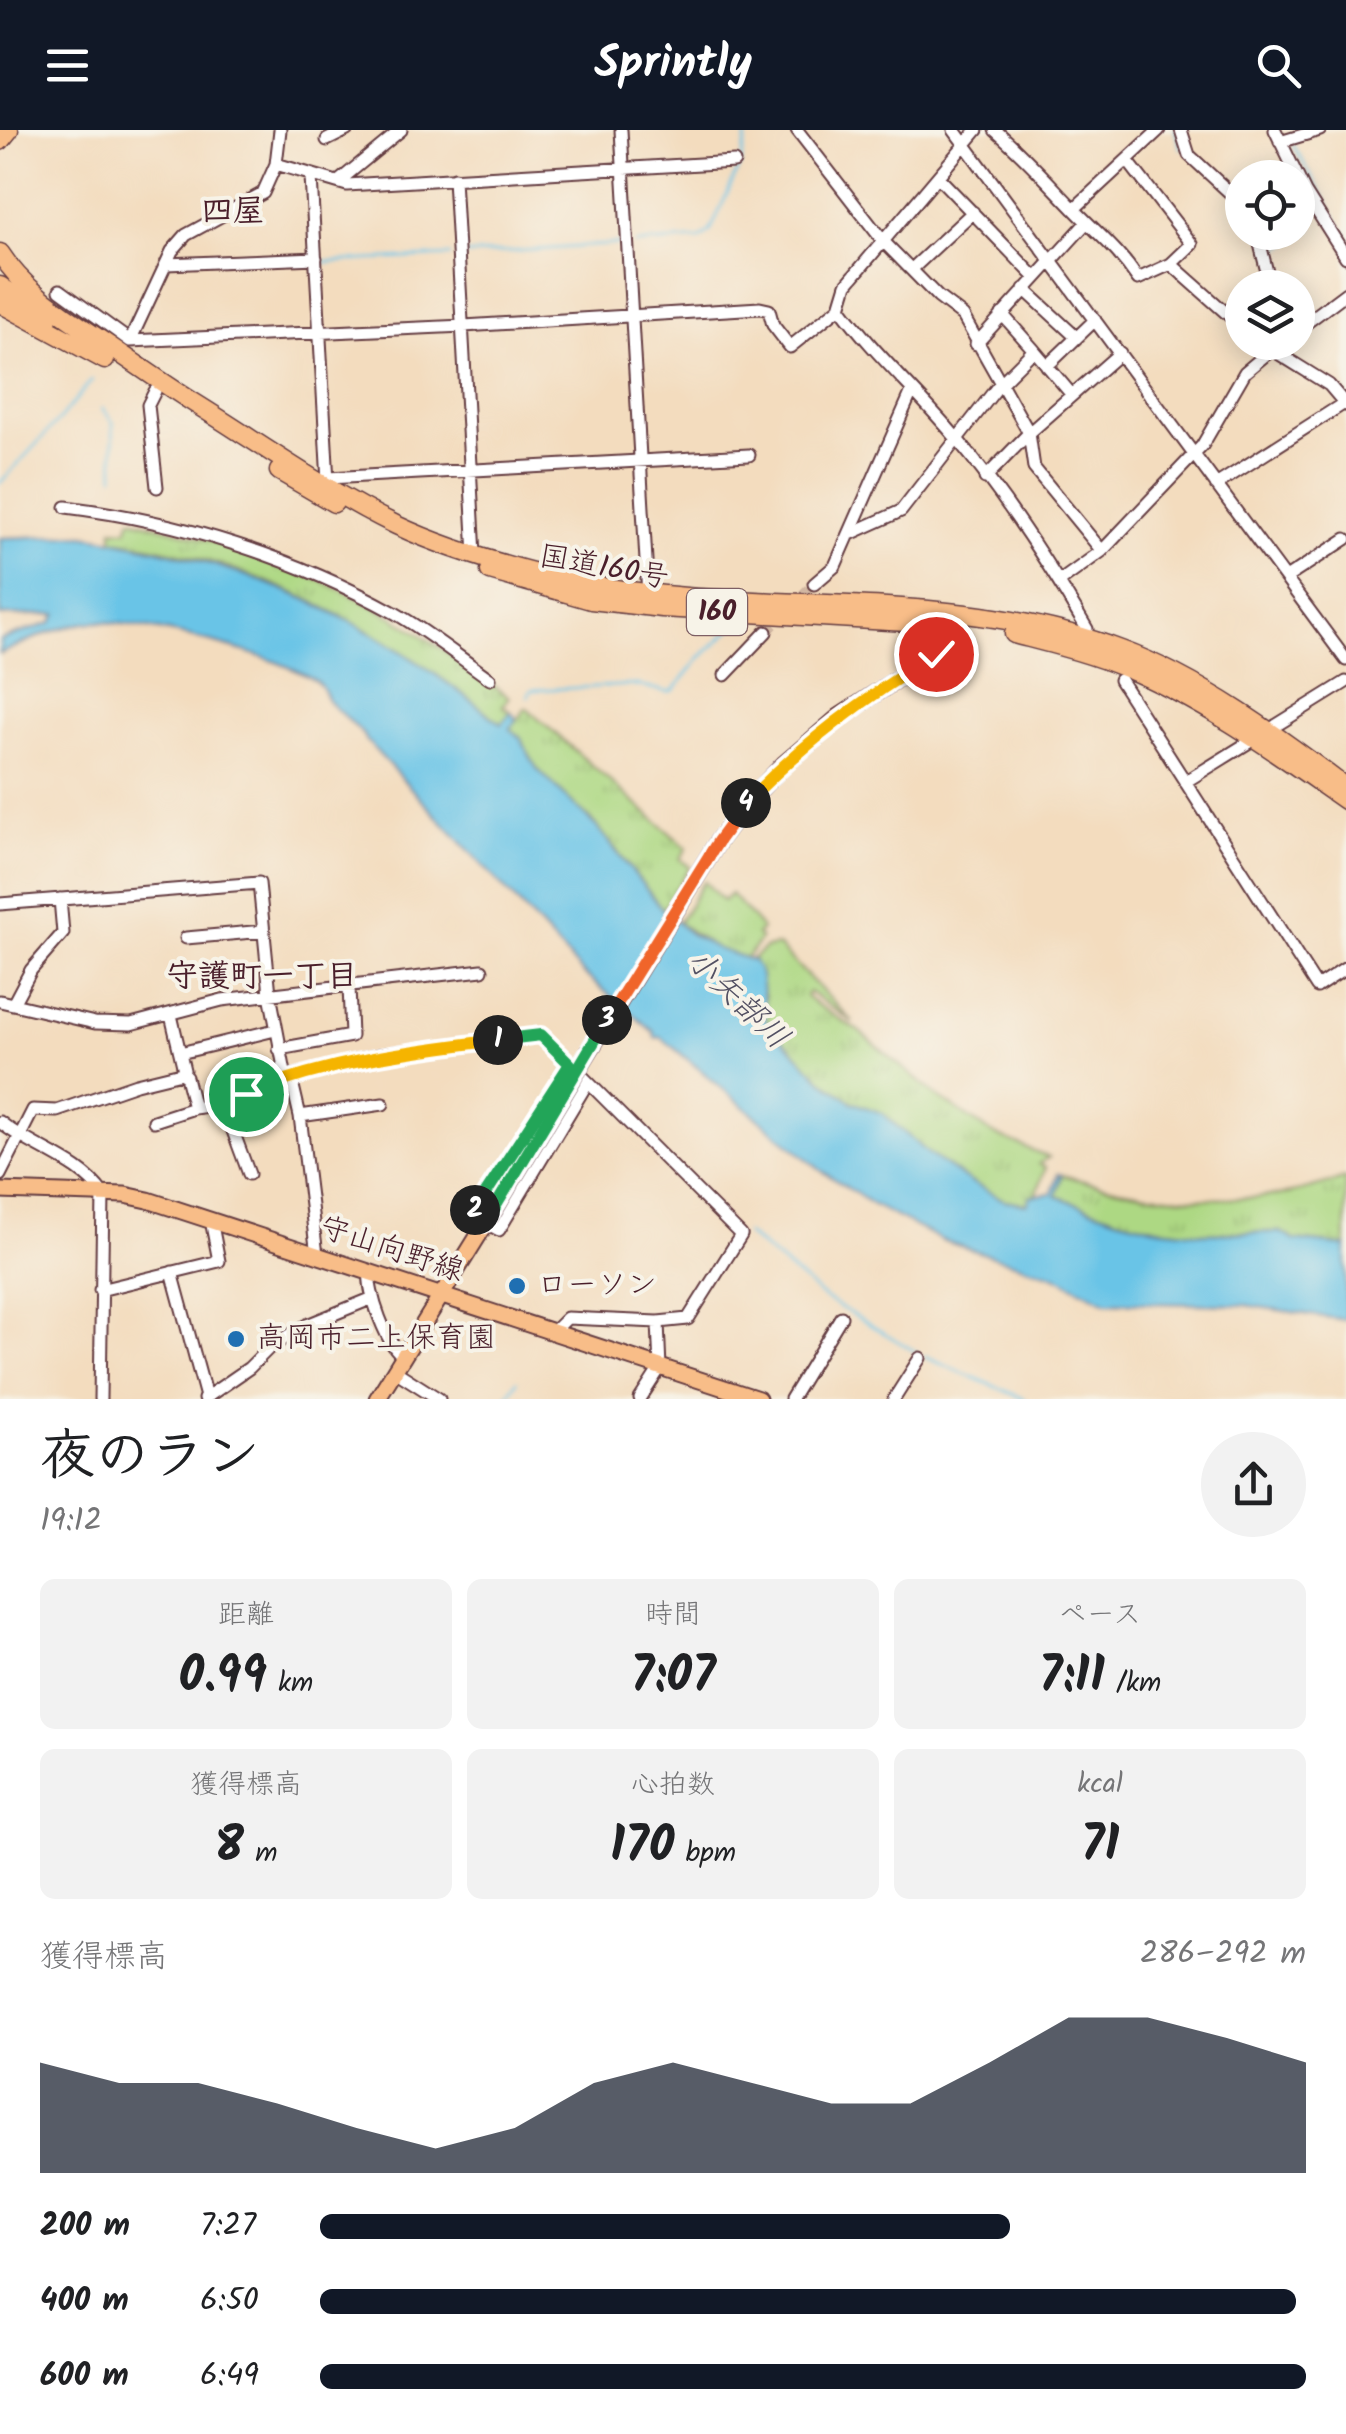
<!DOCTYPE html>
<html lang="ja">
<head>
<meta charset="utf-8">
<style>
	:root { --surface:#fff; --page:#f2f2f2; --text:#202124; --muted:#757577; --accent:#111827 }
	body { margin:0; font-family:Kalam,"Klee One",sans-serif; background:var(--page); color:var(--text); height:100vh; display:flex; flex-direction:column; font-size:38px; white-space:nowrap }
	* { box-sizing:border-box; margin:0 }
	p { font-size:32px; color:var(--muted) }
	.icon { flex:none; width:55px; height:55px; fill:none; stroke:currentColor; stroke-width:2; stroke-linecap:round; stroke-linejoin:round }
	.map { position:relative; height:1269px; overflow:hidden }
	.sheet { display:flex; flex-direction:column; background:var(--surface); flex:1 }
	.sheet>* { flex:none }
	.tools { position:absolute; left:1225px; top:30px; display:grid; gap:20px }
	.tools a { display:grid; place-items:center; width:90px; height:90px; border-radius:50%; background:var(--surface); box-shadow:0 5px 25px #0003; font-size:50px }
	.pin { position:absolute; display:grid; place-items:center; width:85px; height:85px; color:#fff; margin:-42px; border:5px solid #fff; border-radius:50%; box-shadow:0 2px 10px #0007 }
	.km { position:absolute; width:50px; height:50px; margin:-25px; border-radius:50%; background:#222; color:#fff; font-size:28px; line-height:50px; text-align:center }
	.round { display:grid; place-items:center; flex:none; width:105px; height:105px; border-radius:52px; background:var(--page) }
	.headline { display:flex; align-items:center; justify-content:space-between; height:170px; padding:0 40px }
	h1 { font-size:55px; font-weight:600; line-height:75px }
	.stats { display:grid; grid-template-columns:repeat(3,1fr); gap:15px; height:170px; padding:10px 40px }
	.stats div { display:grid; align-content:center; border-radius:15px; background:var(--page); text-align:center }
	.stats b { font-size:50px; font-weight:600 }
	.stats small { font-size:28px; font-weight:400 }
	.stats p { font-size:28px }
	.chart { height:280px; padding:20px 40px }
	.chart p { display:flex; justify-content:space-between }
	.chart svg { width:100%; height:180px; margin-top:10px; fill:var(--accent); opacity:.7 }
	ul { padding:0 40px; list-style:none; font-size:32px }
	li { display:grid; grid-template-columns:160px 120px 1fr; align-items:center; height:75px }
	li i { height:25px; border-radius:12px; background:var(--accent) }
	header { display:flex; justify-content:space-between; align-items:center; height:130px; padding:0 40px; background:var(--accent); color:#fff; font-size:45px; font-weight:600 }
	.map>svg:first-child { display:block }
	.grass { fill:url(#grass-tufts); stroke:#7c7c57; stroke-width:2.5 }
	.water { fill:#69c4e7; stroke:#5a7289; stroke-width:2.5 }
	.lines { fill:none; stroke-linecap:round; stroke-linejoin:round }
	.stream { stroke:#69c4e7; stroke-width:2.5 }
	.minor-tunnel { stroke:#d1b6a1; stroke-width:11; stroke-dasharray:11 5.5; stroke-linecap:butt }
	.minor-casing { stroke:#633b41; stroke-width:15 }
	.major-casing { stroke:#633b41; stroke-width:19 }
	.highway-casing { stroke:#633b41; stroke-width:21 }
	.minor { stroke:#fff; stroke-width:11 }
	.major { stroke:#f8bd88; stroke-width:15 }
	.highway { stroke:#f8bd88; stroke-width:18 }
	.major-bridge-casing { stroke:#633b41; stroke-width:19; stroke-linecap:butt }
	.major-bridge { stroke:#f8bd88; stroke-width:15 }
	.split-1-casing { stroke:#fff; stroke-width:20 }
	.split-2-casing { stroke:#fff; stroke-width:20 }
	.split-3-casing { stroke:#fff; stroke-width:20 }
	.split-4-casing { stroke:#fff; stroke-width:20 }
	.split-5-casing { stroke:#fff; stroke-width:20 }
	.split-1 { stroke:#f5b400; stroke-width:12 }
	.split-2 { stroke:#22a559; stroke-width:12 }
	.split-3 { stroke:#22a559; stroke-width:12 }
	.split-4 { stroke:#f0652b; stroke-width:12 }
	.split-5 { stroke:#f5b400; stroke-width:12 }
	.poi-dot { fill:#1f6fb2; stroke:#f7f3e8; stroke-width:4 }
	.labels { text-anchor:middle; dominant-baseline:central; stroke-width:8; stroke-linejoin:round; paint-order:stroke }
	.shield { fill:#f7f3e8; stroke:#7e5f64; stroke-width:2.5 }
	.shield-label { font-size:28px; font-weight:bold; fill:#4a1f2b }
	.street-label { font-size:30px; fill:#4a1f2b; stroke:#f7f3e8 }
	.poi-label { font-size:30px; fill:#4a1f2b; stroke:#f7f3e8; text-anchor:start }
	.neighbourhood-label { font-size:32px; font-weight:bold; fill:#4a1f2b; stroke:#f7f3e8 }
	.water-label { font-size:32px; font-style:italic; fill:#535163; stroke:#f7f3e8 }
</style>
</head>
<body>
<header><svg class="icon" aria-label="menu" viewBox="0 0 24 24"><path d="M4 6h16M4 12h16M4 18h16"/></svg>Sprintly<svg class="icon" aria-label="search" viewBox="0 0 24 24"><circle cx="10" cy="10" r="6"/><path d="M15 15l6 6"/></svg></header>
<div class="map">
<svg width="1346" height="1269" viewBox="0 0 1346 1269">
	<defs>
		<pattern id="grass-tufts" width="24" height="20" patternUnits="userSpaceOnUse" patternTransform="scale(2.5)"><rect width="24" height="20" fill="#add883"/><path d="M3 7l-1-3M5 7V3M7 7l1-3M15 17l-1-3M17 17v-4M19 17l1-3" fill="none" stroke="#96b971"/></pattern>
	</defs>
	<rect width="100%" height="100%" fill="#f7f3e8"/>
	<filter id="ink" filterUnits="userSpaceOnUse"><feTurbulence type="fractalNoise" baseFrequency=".01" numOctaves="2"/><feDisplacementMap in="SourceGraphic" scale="20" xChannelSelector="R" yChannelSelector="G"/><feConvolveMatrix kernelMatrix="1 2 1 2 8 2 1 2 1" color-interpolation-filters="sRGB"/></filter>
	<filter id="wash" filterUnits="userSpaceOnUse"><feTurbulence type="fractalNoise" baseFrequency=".0048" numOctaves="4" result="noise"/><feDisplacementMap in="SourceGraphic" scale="40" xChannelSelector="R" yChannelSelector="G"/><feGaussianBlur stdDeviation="2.25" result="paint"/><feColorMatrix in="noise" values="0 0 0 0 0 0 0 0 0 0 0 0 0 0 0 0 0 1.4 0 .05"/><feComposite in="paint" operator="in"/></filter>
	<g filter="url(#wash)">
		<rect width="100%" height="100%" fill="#f3dcbe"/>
		<!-- grass -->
		<path class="grass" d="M131,389c89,22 178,50 258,96 42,24 81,54 120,82l-6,9 8,6 -10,13c-112,-93 -243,-164 -388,-185v-11l14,1z
			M526,578l161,140 -7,11 10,8 -27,43 -65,-83 -61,-58 -17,-32 -11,-8z
			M704,751l19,20 8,-7 31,35 -5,6 4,4 -15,19 -28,-8 -40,-27z
			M778,816l75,76 -44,-30 -3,4 4,4 50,32 74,62 61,41 54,22 -10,7 7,3 -10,29h-6l-2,8 -24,-4 -35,-19 -39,-26 -48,-41 -30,-12 -30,-22 -56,-58 -3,-16 2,-9 -14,-37 14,-12z
			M1062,1045c72,21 150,30 224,19 20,-3 40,-10 60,-16v68l-52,-6 -14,-8 -76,1 -47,-5 -40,-10 -61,-22z"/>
		<!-- water -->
		<path class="water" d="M84,405c167,27 286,82 417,189l10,-12 6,8 -7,9 10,8 17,32 60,58 66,83 26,23 29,16 36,12 7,14 5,47 56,58 30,22 30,11 48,42 39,26 35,19 23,4 3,-8 22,-3 6,-19 4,1 -6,21 61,22 40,10 47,5 76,-1 14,8 52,6v74l-101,-15 -139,-3 -53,-27 -109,-34 -69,-35 -56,-37 -158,-132 -6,1 -1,-6 -71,-59 -216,-232c-9,-16 -24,-24 -37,-38 -5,-6 -6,-15 -12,-20 -29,-26 -182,-63 -223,-61 -33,2 -65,18 -95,32v-14l51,-17 6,-9 -57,2v-78z"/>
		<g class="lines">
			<!-- stream -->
			<path class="stream" d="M1175,0l6,18
				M1293,15l53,90
				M636,114l64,-5 10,-7 31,-70 7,-32
				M1270,124l42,-25
				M462,125l158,-11
				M322,132l128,-6
				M127,200l28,-55
				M102,278l11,14 1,54
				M0,353l58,-62 34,-41
				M528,567l3,-7 106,-5 31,7 6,-2 27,-33 31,-29
				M745,1103l81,66 92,54
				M925,1227l100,42
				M506,1269l11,-18"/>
		</g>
	</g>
	<g filter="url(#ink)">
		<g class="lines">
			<!-- minor-tunnel -->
			<path class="minor-tunnel" d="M766,502l48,-48"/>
			<defs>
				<path id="minor" d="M621,0l27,465
					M797,0l86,111 55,56 25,19 66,117 5,35 68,83
					M954,0l392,530
					M995,0c29,25 53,52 79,79 24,25 44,40 64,70l33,-15 71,63
					M1181,0l8,25 53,49
					M1275,0l30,62 41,65
					M327,10l20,-10
					M1280,12l40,-12
					M1127,30l65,84 -21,20
					M276,34l71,21 387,-23
					M311,47l17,305
					M938,47l97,100
					M454,48l21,377
					M338,52l63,-52
					M1074,79l85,-79
					M1257,102l14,56
					M166,134l150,-6
					M912,139l61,-57
					M1024,159l52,48
					M60,160l70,51 334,-15 296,-18 9,2 4,15 17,22 50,-40 7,-23 130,-154
					M840,177c35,48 80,87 117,132 47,56 93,127 130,190
					M1298,199l48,-36
					M130,211l42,-90 14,-16 77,-42 13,-29 4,-34
					M1260,212l69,43 17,20
					M976,214l111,-122
					M1034,220l38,45
					M1047,236l48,-46
					M155,261l-7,14 9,82
					M328,348l421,-23
					M985,348l44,-45 91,-80
					M1216,355l130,-83
					M66,377c114,14 228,50 329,106 33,19 64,44 95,66
					M850,404l51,-23 98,-126 35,-35 -32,-36
					M1286,448l60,-39
					M1059,452l43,-31 100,-105 43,-74 36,-30
					M814,454l21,-18 77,-175
					M725,545l41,-43
					M1120,550l197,307 29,-19
					M1185,652l161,-100
					M0,774l259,-21 11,111 16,84 6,4 8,34 17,139
					M186,808l78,-7
					M0,871l95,22 36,1 91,-24 260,-30
					M13,874l18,-34 32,-37 -3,-34
					M279,919l72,-13 -2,-50
					M180,923l95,-23
					M570,934l-97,152 26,14 89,-148
					M181,943l5,4 8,31
					M223,974l26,70
					M300,986l83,-12
					M154,991l40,-13 29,-4 63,-26 93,-23 162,-20 200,200 -53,84 -30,3 -91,-4 -14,14
					M0,992c31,26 80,38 103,72l-3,205
					M0,1045l33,-65 24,1 79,-27 45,-11 3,-3 -13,-55
					M172,1142l34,125
					M370,1142c-3,19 17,75 34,84
					M100,1160l119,-29 -8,-41
					M395,1241l44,28
					M204,1269l45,-31 21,-21 37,-22 66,-27
					M640,1269l20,-31 -2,-46
					M791,1269l50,-82
					M894,1269l26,-41"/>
				<path id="major" d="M580,936l139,-226 27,-36 38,-40 55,-47 97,-63 16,-29 2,-12
					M0,1061l125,4 23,5 610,199
					M377,1269l116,-187"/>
				<path id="highway" d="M0,11l9,-11
					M0,123c26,40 64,62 102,88 31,21 62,43 94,63 66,41 130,87 200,121 51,24 110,41 165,54 184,41 381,4 560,71 77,28 160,88 225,138
					M0,156l48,33
					M0,173l105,57
					M279,341l55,32
					M490,441l101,29 71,8 262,15
					M1014,504c38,10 76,19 112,34 80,33 150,84 220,133"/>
			</defs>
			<!-- minor casing -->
			<use href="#minor" class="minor-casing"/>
			<!-- major casing -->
			<use href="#major" class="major-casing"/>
			<!-- highway casing -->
			<use href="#highway" class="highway-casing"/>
			<!-- minor -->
			<use href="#minor" class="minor"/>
			<!-- major -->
			<use href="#major" class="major"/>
			<!-- highway -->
			<use href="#highway" class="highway"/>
			<defs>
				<path id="major-bridge" d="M493,1082l87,-146"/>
			</defs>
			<!-- major-bridge casing -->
			<use href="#major-bridge" class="major-bridge-casing"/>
			<!-- major-bridge -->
			<use href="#major-bridge" class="major-bridge"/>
		</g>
	</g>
	<g class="lines" filter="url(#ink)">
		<defs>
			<path id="split-1" d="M246,964c85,-33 162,-43 252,-54"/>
			<path id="split-2" d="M475,1080l95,-146 -29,-29 -43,5"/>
			<path id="split-3" d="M475,1080l-2,6 12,8 122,-204"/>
			<path id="split-4" d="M607,890l112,-180 27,-37"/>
			<path id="split-5" d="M746,673c57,-60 120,-106 190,-149"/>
		</defs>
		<!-- split-1 casing -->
		<use href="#split-1" class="split-1-casing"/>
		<!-- split-2 casing -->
		<use href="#split-2" class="split-2-casing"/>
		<!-- split-3 casing -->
		<use href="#split-3" class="split-3-casing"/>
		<!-- split-4 casing -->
		<use href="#split-4" class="split-4-casing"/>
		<!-- split-5 casing -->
		<use href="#split-5" class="split-5-casing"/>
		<!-- split-1 -->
		<use href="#split-1" class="split-1"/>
		<!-- split-2 -->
		<use href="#split-2" class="split-2"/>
		<!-- split-3 -->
		<use href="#split-3" class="split-3"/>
		<!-- split-4 -->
		<use href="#split-4" class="split-4"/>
		<!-- split-5 -->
		<use href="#split-5" class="split-5"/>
	</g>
	<!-- markers -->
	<g class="poi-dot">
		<circle cx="517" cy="1156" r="10"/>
		<circle cx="236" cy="1209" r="10"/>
	</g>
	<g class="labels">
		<!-- shield labels -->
		<rect class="shield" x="687" y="459" width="60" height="46" rx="8"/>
		<g class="shield-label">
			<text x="717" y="482">160</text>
		</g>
		<!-- street labels -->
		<g class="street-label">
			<text transform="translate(604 438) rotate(10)">国道160号</text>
			<text transform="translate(391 1120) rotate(18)">守山向野線</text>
		</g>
		<!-- poi labels -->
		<g class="poi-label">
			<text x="537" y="1156">ローソン</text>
			<text x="256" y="1209">高岡市二上保育園</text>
		</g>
		<!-- neighbourhood labels -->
		<g class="neighbourhood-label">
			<text x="233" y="82">四屋</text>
			<text x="262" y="847">守護町一丁目</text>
		</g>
		<!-- water labels -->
		<g class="water-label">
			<text transform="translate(737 870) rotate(44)">小矢部川</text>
		</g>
	</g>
</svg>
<div class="tools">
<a><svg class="icon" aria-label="locate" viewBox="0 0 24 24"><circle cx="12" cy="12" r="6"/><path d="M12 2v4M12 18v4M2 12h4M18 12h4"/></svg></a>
<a><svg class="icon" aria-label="layers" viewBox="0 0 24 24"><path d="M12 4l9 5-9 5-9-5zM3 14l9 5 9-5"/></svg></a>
</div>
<div class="pin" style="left:246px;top:964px;background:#1e9e55"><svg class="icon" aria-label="arrive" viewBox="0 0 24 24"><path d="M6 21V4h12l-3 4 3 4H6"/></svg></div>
<div class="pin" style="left:936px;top:524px;background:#d93025"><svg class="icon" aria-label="check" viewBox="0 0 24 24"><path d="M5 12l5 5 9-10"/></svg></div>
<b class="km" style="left:498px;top:910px">1</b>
<b class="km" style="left:475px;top:1080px">2</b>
<b class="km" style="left:607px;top:890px">3</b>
<b class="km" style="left:746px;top:673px">4</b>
</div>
<section class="sheet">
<div class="headline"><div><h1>夜のラン</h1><p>19:12</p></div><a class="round"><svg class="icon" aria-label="share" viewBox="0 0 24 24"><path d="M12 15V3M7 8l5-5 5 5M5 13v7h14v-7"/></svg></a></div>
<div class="stats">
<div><p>距離</p><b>0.99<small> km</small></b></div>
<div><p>時間</p><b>7:07</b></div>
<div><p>ペース</p><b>7:11<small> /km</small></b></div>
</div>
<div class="stats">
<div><p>獲得標高</p><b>8<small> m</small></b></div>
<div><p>心拍数</p><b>170<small> bpm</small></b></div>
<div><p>kcal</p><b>71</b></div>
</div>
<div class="chart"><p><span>獲得標高</span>286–292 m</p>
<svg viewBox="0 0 160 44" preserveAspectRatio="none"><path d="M0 44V17L10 22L20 22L30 27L40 33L50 38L60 33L70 22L80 17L90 22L100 27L110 27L120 17L130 6L140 6L150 11L160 17V44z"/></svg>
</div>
<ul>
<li><b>200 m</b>7:27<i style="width:70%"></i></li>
<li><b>400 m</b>6:50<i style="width:99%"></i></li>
<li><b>600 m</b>6:49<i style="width:100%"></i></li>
</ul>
</section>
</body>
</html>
